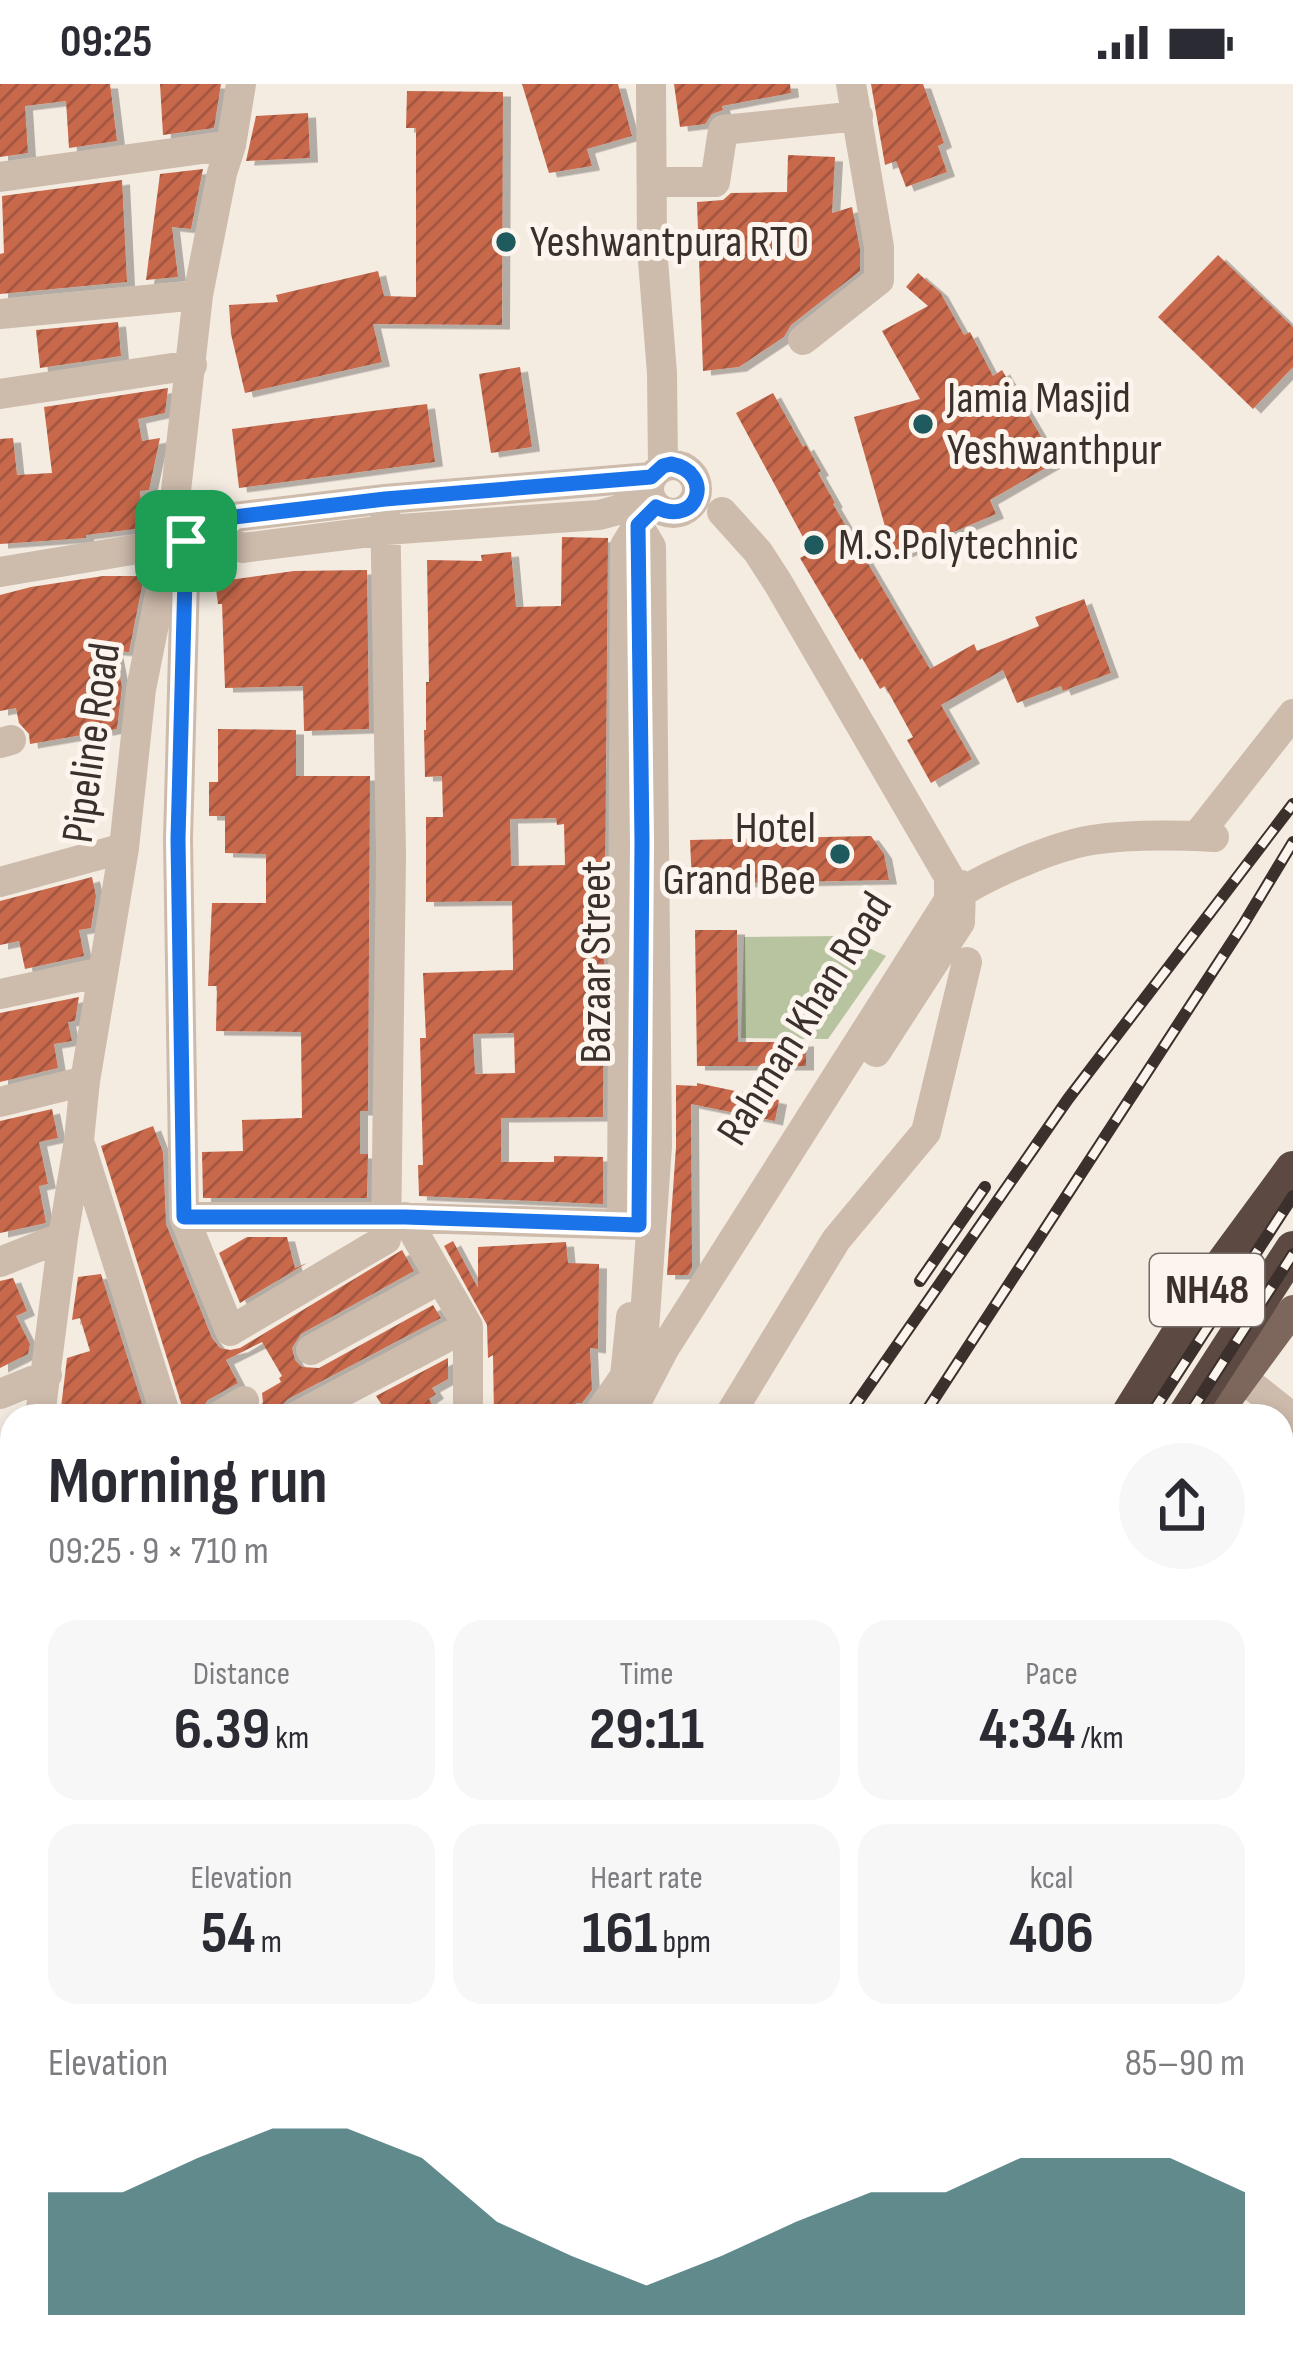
<!DOCTYPE html>
<html lang="en">
<head>
<meta charset="utf-8">
<style>
	:root { --surface:#fff; --page:#f7f7f7; --text:#2b2b33; --muted:#7c7c81; --accent:#1f5a5e }
	body { margin:0; font-family:"Sofia Sans Condensed",sans-serif; background:var(--page); color:var(--text); height:100vh; display:flex; flex-direction:column; font-size:45px; white-space:nowrap }
	* { box-sizing:border-box; margin:0 }
	p { font-size:39px; color:var(--muted) }
	.icon { flex:none; width:66px; height:66px; fill:none; stroke:currentColor; stroke-width:2; stroke-linecap:round; stroke-linejoin:round }
	.map { position:relative; flex:1; overflow:hidden }
	.panel { position:absolute; left:0px; top:1320px; width:1293px; height:975px; display:flex; flex-direction:column; background:var(--surface); border-radius:36px 36px 0 0; box-shadow:0 6px 18px #0003 }
	.panel>* { flex:none }
	.pin { position:absolute; display:grid; place-items:center; width:102px; height:102px; color:#fff; margin:-51px; border-radius:24px; box-shadow:0 6px 18px #0006 }
	.round { display:grid; place-items:center; flex:none; width:126px; height:126px; border-radius:63px; background:var(--page) }
	.overview { display:flex; align-items:center; justify-content:space-between; height:204px; padding:0 48px }
	h1 { font-size:66px; font-weight:700; line-height:90px }
	.stats { display:grid; grid-template-columns:repeat(3,1fr); gap:18px; height:204px; padding:12px 48px }
	.stats div { display:grid; align-content:center; border-radius:30px; background:var(--page); text-align:center }
	.stats b { font-size:60px; font-weight:700 }
	.stats small { font-size:33px; font-weight:400 }
	.stats p { font-size:33px }
	.chart { height:336px; padding:24px 48px }
	.chart p { display:flex; justify-content:space-between }
	.chart svg { width:100%; height:216px; margin-top:12px; fill:var(--accent); opacity:.7 }
	.status { display:flex; justify-content:space-between; align-items:center; height:84px; padding:0 60px; background:var(--surface); direction:ltr }
	.status svg { height:33px; fill:currentColor }
	.map>svg:first-child { display:block }
	.green { fill:#b8c4a0 }
	.building { fill:url(#building-hatch); fill-rule:evenodd; filter:url(#shadow) }
	.lines { fill:none; stroke-linecap:round; stroke-linejoin:round }
	.minor { stroke:#cdbbac; stroke-width:30 }
	.major { stroke:#7d675c; stroke-width:30 }
	.highway { stroke:#5c4a42; stroke-width:36 }
	.rail-casing { stroke:#3b302b; stroke-width:12 }
	.rail { stroke:#fbf5ee; stroke-width:8; stroke-dasharray:22; stroke-linecap:butt }
	.route-casing { stroke:#fff; stroke-width:24 }
	.route { stroke:#1a73e8; stroke-width:15 }
	.poi-dot { fill:#1f5a5e; stroke:#fbf5ee; stroke-width:4.5 }
	.labels { text-anchor:middle; dominant-baseline:central; stroke-width:10; stroke-linejoin:round; paint-order:stroke }
	.shield { fill:#fbf5ee; stroke:#756b66; stroke-width:3 }
	.shield-label { font-size:42px; font-weight:bold; fill:#3b302b }
	.poi-label { font-size:45px; fill:#3b302b; stroke:#fbf5ee; text-anchor:start }
	.street-label { font-size:45px; fill:#3b302b; stroke:#fbf5ee }
</style>
</head>
<body>
<div class="status"><b>09:25</b><svg viewBox="0 0 49 12"><path d="M0 12V9h3v3zM5 12V6h3v6zM10 12V3h3v9zM15 12V0h3v12zM26 1h20v11H26zM47 4h2v5h-2z"/></svg></div>
<div class="map">
<svg width="1293" height="2293" viewBox="0 0 1293 2293">
	<defs>
		<pattern id="building-hatch" width="6" height="6" patternUnits="userSpaceOnUse" patternTransform="scale(3)"><rect width="6" height="6" fill="#c8694b"/><path d="M-1 1l2-2M0 6l6-6M5 7l2-2" fill="none" stroke="#a4573f"/></pattern>
		<filter id="shadow"><feDropShadow dx="8" dy="4.5" stdDeviation="0" flood-color="#0004"/></filter>
	</defs>
	<rect width="100%" height="100%" fill="#f4ebe1"/>
	<!-- green -->
	<path class="green" d="M843,852l43,20 -58,83 -87,-1 3,-101z"/>
	<!-- building -->
	<path class="building" d="M0,0h110l7,57 -48,7 -3,-47 -41,5 3,47 -28,4z
		M160,0h61l-7,44 -51,7z
		M522,0h96l14,52 -45,13 5,17 -43,7z
		M674,0h116l1,9 -69,13 1,4 -11,4 -7,10 -25,3z
		M871,0h52l21,59 -6,3 9,26 -41,15 -10,-26 -11,4z
		M407,7l96,1 -1,233 -129,-1 9,38 -137,31 -14,-59 -2,-29 49,-3 -2,-7 102,-24 6,25 32,1v-169h-10z
		M308,29l2,45 -64,3 10,-45z
		M788,71l47,2 -3,56 20,-6 8,42v22l-69,54 -7,12 -45,30 -36,4 -6,-169 26,-2 8,-7 56,-1z
		M203,85l-12,60 -19,-2 6,50 -32,3 14,-106z
		M122,96l5,102 -127,12v-40l4,-1 -2,-57z
		M1218,171l75,72v40l-40,42 -95,-92z
		M918,189l22,19 24,43 6,-3 23,44 9,-6 54,92 -66,38 6,14 -99,42 -11,-26 -32,-113 66,-18 -38,-68 46,-25 -22,-19z
		M118,238l3,34 -81,12 -4,-38z
		M520,283l12,80 -41,6 -12,-79z
		M168,304l-3,25 -27,6 4,22 18,-3 -11,52 -9,1 3,37 -57,7v3l-86,6v-105l13,-1 4,37 35,-2 -8,-66z
		M773,309l30,54 3,-2 15,26 -3,2 17,30 -2,1 97,165 44,-25 3,7 62,-25 -4,-9 49,-18 27,74 -48,18 -2,-5 -44,17 -14,-33 -62,35 31,54 -41,24 -24,-43 6,-3 -28,-51 -5,3 -18,-31 -2,2 -60,-102 11,-6 -75,-139z
		M427,320l8,58 -196,26 -7,-59z
		M562,453l46,1 -5,579 -102,1v44h53v-6l49,1v47l-184,-8 -1,-31h5l-3,-127h6l-3,-65 90,-3v-8l-1,-61 -86,1v-85h17l-1,-41 -17,1 -1,-47h2v-48h3l-2,-122 55,1 -1,-6 30,-3 5,55 45,-1zM556,734l1,7 7,-1 1,41 -54,1 -1,-47zM514,949l1,40 -40,1 -2,-40z
		M367,486l2,159 -65,2 -1,-45 -78,2 -3,-84h-4l-3,-22 79,-11z
		M103,492h41l-15,76 -14,-1 7,36 -5,42 -87,15 -1,-10 -10,-11 -3,-15 -16,3v-116l31,-8z
		M218,645l78,1v46h74l-2,335h-8v43h8l-1,44h-164l-1,-46 41,-1 -1,-31 60,-2 -1,-86 -85,-1 1,-45h-9l4,-83h54v-49l-41,-1v-37h-16v-34h9z
		M871,752l13,18 5,26 -197,4 -2,-44z
		M92,793l4,19 -5,32 -12,2 5,26 -59,13 -6,-28 -19,4v-44z
		M695,846h42l1,112h68v24h-109z
		M79,913l-4,24 -7,1 4,19 -18,3 4,24 -58,14v-69z
		M697,999l82,17 -4,21 -84,-17 1,164 -4,7h-21l9,-128v-62l21,1z
		M52,1025l6,29 -19,4 9,42 -9,2 7,37 -46,10v-112z
		M153,1042l10,26 3,72 46,114 8,10 10,2 10,-2 162,-98 12,21 -113,63 -9,14 3,12 7,7 17,1 114,-63 8,13 -153,81 -8,8 -2,9h-22l7,-14 -1,-9 19,-11 -2,-4 3,-2 -20,-34 -36,18 12,23 -30,17 -6,8 -2,8h-15l-84,-270z
		M247,1153h40l8,31 12,-5 -67,40 -21,-50z
		M453,1157l25,47v-41l88,-5 2,21 31,1 -1,85 -8,-1 2,42 -10,13h-6v13h-82l-1,-61 -5,3 -1,-33 -43,-79z
		M101,1190l45,142h-86l7,-58 23,-7 -10,-33 -8,2 6,-43z
		M13,1194l14,33 -11,5 14,28 -2,10 -28,14v-87z
		M448,1274v21l-16,9 4,6 -7,5 10,17h-50l-13,-20z"/>
	<g class="lines">
		<!-- minor -->
		<path class="minor" d="M651,0l1,164 10,125 1,93
			M0,93l231,-32
			M652,98h63l8,-52 135,-14
			M0,230l198,-19
			M803,256l76,-60v-33l-28,-163
			M0,310l192,-29
			M649 405a24 24 0 1 1 48 0a24 24 0 1 1-48 0Z
			M216,452l18,-19 151,-18 266,-22
			M186,457l-8,298 6,378 46,114 156,-92 5,-383 -6,-357
			M0,488l216,-36 26,12 144,-18 213,-15 53,-14
			M0,659l11,-3
			M1197,752l96,-122
			M0,798l124,-34
			M962,808c32,-20 93,-46 130,-52 39,-6 83,-5 122,-3
			M0,910l102,-22
			M876,968l84,-130 1,-37
			M0,1018l85,-21
			M81,1063l85,269
			M184,1133h201l254,8
			M405,1133l63,109v90
			M622,1140l3,-678 13,-21 13,22 6,599 -14,199
			M0,1178l63,-25
			M311,1266l129,-71
			M1222,1278l71,56
			M0,1310l47,-19
			M40,1332l23,-179 16,-97 6,-59 39,-233 17,-159 29,-145 28,-249 24,-122 9,-28 10,-61
			M219,1332l25,-15
			M297,1332l171,-90
			M597,1332l28,-40 6,-59
			M629,1332l35,-67 285,-449v-23l-171,-294 -20,-31 -36,-40
			M729,1332l107,-176 90,-108 41,-170
			M0,1436l12,-5
			M1281,1530l12,-1
			M0,1536l12,-58
			M1281,1581l12,-1
			M0,1720l12,-4
			M1281,1798l12,-14
			M1281,2026l12,18
			M0,2038l12,14
			M0,2187l12,12
			M1281,2200l12,-4
			M1081,2283l1,10"/>
		<!-- major -->
		<path class="major" d="M1215,1332l78,-106
			M733,2293v-10"/>
		<!-- highway -->
		<path class="highway" d="M1128,1332l93,-149 72,-98
			M1185,1332l108,-167
			M627,2293l1,-10
			M686,2293l2,-10"/>
		<defs>
			<path id="rail" d="M920,1197l65,-94
				M848,1332l220,-317 225,-295
				M923,1332l320,-491 50,-83
				M1150,1332l143,-220
				M1188,1332l105,-162
				M281,2293l5,-10
				M334,2293l5,-10
				M650,2293l2,-10
				M682,2293l1,-10"/>
		</defs>
		<!-- rail casing -->
		<use href="#rail" class="rail-casing"/>
		<!-- rail -->
		<use href="#rail" class="rail"/>
	</g>
	<g class="lines">
		<defs>
			<path id="route" d="M671,380c44,8 28,64 -15,43l-18,18 4,317 -3,383 -234,-8h-221l-6,-378 8,-298 30,-5 18,-19 151,-18 266,-22 12,-11z"/>
		</defs>
		<!-- route casing -->
		<use href="#route" class="route-casing"/>
		<!-- route -->
		<use href="#route" class="route"/>
	</g>
	<!-- markers -->
	<g class="poi-dot">
		<circle cx="506" cy="158" r="12"/>
		<circle cx="923" cy="340" r="12"/>
		<circle cx="814" cy="461" r="12"/>
		<circle cx="840" cy="770" r="12"/>
	</g>
	<g class="labels">
		<!-- shield labels -->
		<rect class="shield" x="1150" y="1170" width="114" height="72" rx="9"/>
		<g class="shield-label">
			<text x="1207" y="1206">NH48</text>
		</g>
		<!-- poi labels -->
		<g class="poi-label">
			<text x="530" y="158">Yeshwantpura RTO</text>
			<text x="947" y="314">Jamia Masjid<tspan x="947" dy="52">Yeshwanthpur</tspan></text>
			<text x="838" y="461">M.S.Polytechnic</text>
			<text x="816" y="744" text-anchor="end">Hotel<tspan x="816" dy="52">Grand Bee</tspan></text>
		</g>
		<!-- street labels -->
		<g class="street-label">
			<text transform="translate(92 659) rotate(-82)">Pipeline Road</text>
			<text transform="translate(596 878) rotate(-90)">Bazaar Street</text>
			<text transform="translate(805 935) rotate(-58)">Rahman Khan Road</text>
		</g>
	</g>
</svg>
<div class="pin" style="left:186px;top:457px;background:#1e9e55"><svg class="icon" aria-label="arrive" viewBox="0 0 24 24"><path d="M6 21V4h12l-3 4 3 4H6"/></svg></div>
<section class="panel">
<div class="overview"><div><h1>Morning run</h1><p>09:25 · 9 × 710 m</p></div><a class="round"><svg class="icon" aria-label="share" viewBox="0 0 24 24"><path d="M12 15V3M7 8l5-5 5 5M5 13v7h14v-7"/></svg></a></div>
<div class="stats">
<div><p>Distance</p><b>6.39<small> km</small></b></div>
<div><p>Time</p><b>29:11</b></div>
<div><p>Pace</p><b>4:34<small> /km</small></b></div>
</div>
<div class="stats">
<div><p>Elevation</p><b>54<small> m</small></b></div>
<div><p>Heart rate</p><b>161<small> bpm</small></b></div>
<div><p>kcal</p><b>406</b></div>
</div>
<div class="chart"><p><span>Elevation</span>85–90 m</p>
<svg viewBox="0 0 160 44" preserveAspectRatio="none"><path d="M0 44V19L10 19L20 12L30 6L40 6L50 12L60 25L70 32L80 38L90 32L100 25L110 19L120 19L130 12L140 12L150 12L160 19V44z"/></svg>
</div>
</section>
</div>
</body>
</html>
